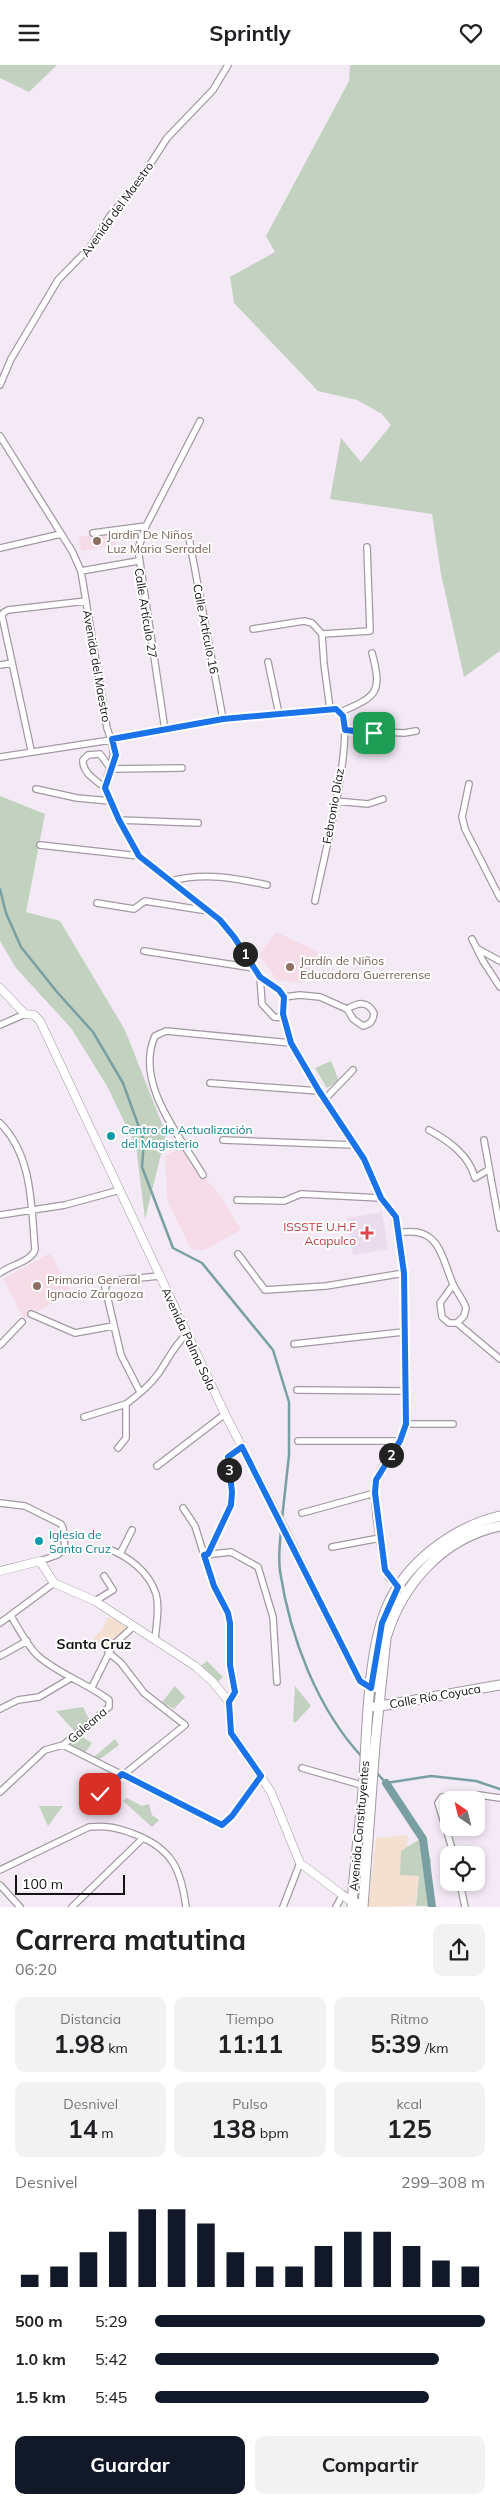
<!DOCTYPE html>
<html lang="es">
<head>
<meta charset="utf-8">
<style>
	:root { --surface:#fff; --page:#f2f2f2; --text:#202124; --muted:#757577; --accent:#111827 }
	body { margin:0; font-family:Mulish,sans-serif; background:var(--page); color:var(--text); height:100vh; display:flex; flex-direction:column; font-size:19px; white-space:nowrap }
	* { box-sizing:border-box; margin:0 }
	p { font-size:16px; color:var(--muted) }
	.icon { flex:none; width:28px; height:28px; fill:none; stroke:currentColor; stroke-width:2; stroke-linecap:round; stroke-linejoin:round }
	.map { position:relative; height:1842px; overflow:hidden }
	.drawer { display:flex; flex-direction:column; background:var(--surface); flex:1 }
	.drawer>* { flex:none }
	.needle { width:32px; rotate:325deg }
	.fabs { position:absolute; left:440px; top:1726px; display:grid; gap:10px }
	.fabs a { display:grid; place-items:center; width:45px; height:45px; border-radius:10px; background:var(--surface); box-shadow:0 2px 8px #0003; font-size:25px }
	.scale { position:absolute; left:15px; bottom:12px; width:110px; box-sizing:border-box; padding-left:5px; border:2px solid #151215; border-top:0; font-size:14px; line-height:18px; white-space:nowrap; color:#151215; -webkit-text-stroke:4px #fff; paint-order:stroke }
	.pin { position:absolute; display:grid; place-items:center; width:42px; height:42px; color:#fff; margin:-21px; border-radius:10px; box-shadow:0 2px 8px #0006 }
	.km { position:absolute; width:25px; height:25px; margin:-12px; border-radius:50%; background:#222; color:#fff; font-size:14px; line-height:25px; text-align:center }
	.round { display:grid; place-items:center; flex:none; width:52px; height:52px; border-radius:10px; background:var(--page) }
	.summary { display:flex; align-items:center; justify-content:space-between; height:85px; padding:0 15px }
	h1 { font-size:28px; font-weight:700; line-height:38px }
	.metrics { display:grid; grid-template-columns:repeat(3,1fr); gap:8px; height:85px; padding:5px 15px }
	.metrics div { display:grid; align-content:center; border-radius:10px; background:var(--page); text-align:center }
	.metrics b { font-size:25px; font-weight:700 }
	.metrics small { font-size:14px; font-weight:400 }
	.metrics p { font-size:14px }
	.chart { height:140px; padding:10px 15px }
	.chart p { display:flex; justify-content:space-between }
	.chart svg { width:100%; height:90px; margin-top:5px; stroke:var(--accent); stroke-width:6 }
	.button { display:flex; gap:10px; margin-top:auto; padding:10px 15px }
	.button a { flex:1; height:58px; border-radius:10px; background:var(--accent); color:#fff; font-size:20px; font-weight:700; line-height:58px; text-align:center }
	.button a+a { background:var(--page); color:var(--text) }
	ul { padding:0 15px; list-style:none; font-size:16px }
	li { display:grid; grid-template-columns:80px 60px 1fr; align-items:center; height:38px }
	li i { height:12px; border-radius:6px; background:var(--accent) }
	header { display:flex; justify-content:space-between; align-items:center; height:65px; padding:0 15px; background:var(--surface); font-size:22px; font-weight:700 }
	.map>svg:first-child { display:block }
	.commercial { fill:#f3e0d0 }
	.built { fill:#eadcec }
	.education { fill:#f5dce6 }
	.green { fill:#c3d2c0 }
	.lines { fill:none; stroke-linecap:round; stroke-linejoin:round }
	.stream { stroke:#7a9fa2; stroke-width:2.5 }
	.canal { stroke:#7a9fa2; stroke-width:8 }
	.street-casing { stroke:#a299a3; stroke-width:8 }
	.secondary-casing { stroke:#a299a3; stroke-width:9 }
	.primary-casing { stroke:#a299a3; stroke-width:11 }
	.street { stroke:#fff; stroke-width:5.5 }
	.secondary { stroke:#fff; stroke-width:8 }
	.primary { stroke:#fff; stroke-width:9 }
	.route-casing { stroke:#fff; stroke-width:10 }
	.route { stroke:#1a73e8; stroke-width:6 }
	.education-dot { fill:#8d6e63; stroke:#fff; stroke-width:2 }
	.culture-dot { fill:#0f9aa8; stroke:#fff; stroke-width:2 }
	.health-dot { fill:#e0444e; stroke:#fff; stroke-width:2 }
	.labels { text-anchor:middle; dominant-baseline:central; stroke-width:4; stroke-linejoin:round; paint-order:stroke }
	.street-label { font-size:12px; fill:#151215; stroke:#fff }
	.education-label { font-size:12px; fill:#785e54; stroke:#fff; text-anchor:start }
	.culture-label { font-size:12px; fill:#0d838f; stroke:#fff; text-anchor:start }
	.health-label { font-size:12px; fill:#be3a42; stroke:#fff; text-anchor:end }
	.neighbourhood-label { font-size:14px; font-weight:bold; fill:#151215; stroke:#fff }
</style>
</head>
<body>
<header><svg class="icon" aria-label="menu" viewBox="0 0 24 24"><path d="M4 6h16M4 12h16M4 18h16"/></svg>Sprintly<svg class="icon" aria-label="heart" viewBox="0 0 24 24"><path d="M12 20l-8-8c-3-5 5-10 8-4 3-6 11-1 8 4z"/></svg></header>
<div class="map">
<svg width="500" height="1842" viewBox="0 0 500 1842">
	<rect width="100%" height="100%" fill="#f3eaf5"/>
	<!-- commercial -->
	<path class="commercial" d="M108,1552l19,8 -1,7 -19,19 -14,-12 11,-12z
		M408,1770l-2,33 14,2 -5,36 -47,1 8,-69z"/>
	<!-- built -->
	<path class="built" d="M382,1147l6,37 -35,6 -6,-37z"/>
	<!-- education -->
	<path class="education" d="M112,467l5,13 -36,6 -2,-14z
		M276,867l43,20 -16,31 -26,-3 -18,-25z
		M180,1083l41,49 20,33 -37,20 -13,-1 -24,-49 -2,-44z
		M50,1188l22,40 -48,25 -21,-39z"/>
	<!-- green -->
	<path class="green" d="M0,0h57l-28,27 -29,-14z
		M350,0h150v586l-36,26 -23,-103 -9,-60 -102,-15 11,-61 20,24 30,-37 -9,-11 -25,-14 -39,-9 -84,-88 -4,-26 45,-25 -9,-16 83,-155z
		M0,731l45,18 -19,98 34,9 65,109 41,104 -21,85 -9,-73 -29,-60 -36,-58 -55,-60 -16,-27z
		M331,996l8,20 -12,7 -12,-20z
		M207,1596l16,16 -7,6 -17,-16z
		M175,1621l10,11 -11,12 -12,-7z
		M295,1621l16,20 -16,17 -2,-2z
		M83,1642l6,12 -14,13 -19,-21z
		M78,1669l14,9 -7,10 -15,-8z
		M115,1674l4,6 -19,14 -6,-2z
		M127,1733l15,8 7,-2 3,11 7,5 -7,7 -29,-26z
		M39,1741h24l-15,20z
		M423,1772l8,23 -1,13 3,33h-17l3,-30 -19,-1 1,-24z"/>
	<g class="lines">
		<!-- stream -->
		<path class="stream" d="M0,824l6,24 15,34 36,45 36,40 30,51 21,58 -2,26 31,81 29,15 71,87 16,52v53l-7,64
			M281,1464c-1,14 -3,28 -1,42 10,66 37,138 83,187
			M375,1706l11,12 45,-7 45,5 24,8"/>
		<!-- canal -->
		<path class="canal" d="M386,1718l37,56 9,68"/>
		<defs>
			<path id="street" d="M0,320l11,-26 47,-79 32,-33 20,-31 30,-36 27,-42 46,-48 15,-25
				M0,371l72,115 9,20 26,157c13,36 3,28 -2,60l14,32 20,36 81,64 14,17 26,40 19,13 5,7 -1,17 8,29 28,48 45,68 17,39 14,19 9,56 2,151c-4,21 -22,34 -29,54 -7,20 5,71 8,92l4,8 18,14
				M93,468l53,-7
				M189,473l34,181
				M0,483l61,-14
				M81,506l57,-10
				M253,564l51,-8 8,2 10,11 2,30 6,45
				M322,569l48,-3 -3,-84
				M268,597l11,52
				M0,600l12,-2
				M341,647c35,-16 42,-18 31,-59
				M165,665l-27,-181 8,-23 54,-105
				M345,665l59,3 12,-2
				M31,685l-29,-134 1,-3 5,-3 78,-9
				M0,692l111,-17 112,-21 113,-10 5,3
				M469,719l-7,33 3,12 35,69
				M105,723c-9,-8 -23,-15 -22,-28l5,-5 12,-1 11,15 71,-1
				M36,724l41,9 33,3
				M335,736l33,3 15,-5
				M119,755l79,3
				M40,780l99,11
				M171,816c33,-9 64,-3 96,4
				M315,836c6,-32 41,-166 26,-189
				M97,838l37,6 11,-8 63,10
				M472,874l11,22 17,26
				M478,884l22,12
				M144,886l110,17
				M260,912l2,27 12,13 10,1
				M284,932l16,-2 20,2 27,12 6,10 10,7c8,-2 10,-5 11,-13 -7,-13 -16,-10 -27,-4
				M0,960l25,-11
				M210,1018l109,8
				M324,1035l29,-30
				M0,1058c33,33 31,83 35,126 -2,12 -25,16 -35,24
				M429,1065c20,11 40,25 46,48l13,-8
				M223,1075l131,5
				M484,1075l16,88
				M203,1110c-23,-39 -69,-92 -48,-139l11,-5 125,12
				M237,1135l47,1 17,-7 80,4
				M0,1150l65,-10 55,-15
				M399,1168c40,-8 42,23 54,51 4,9 10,15 13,24l-2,8 -7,7
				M238,1189l27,36 61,-4 78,-13
				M453,1220l-13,18 2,14 7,6h8l43,36
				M31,1249l44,19 38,-7
				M294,1279l109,-12
				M0,1280l22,-23
				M297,1325l108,1
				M140,1327l-19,-37 -16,-68 5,-6 49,-5
				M84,1352l42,-13c11,-8 24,-19 32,-30 10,-14 16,-29 29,-40
				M406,1359h47
				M298,1376h102
				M118,1383l8,-10v-34
				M157,1401l68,-52
				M0,1438l25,3 36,18 2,4 2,21 -8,6 -17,6
				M183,1443l12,18 16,51 17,36 2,10v42l5,27 -6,10
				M302,1448l73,-20
				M332,1482l48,-9
				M109,1484c20,8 40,23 47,45 4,14 0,32 -1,46
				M120,1489l12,-24
				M208,1489l23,-49 1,-13 -4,-35 14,-9
				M204,1490l27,-3 27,15 15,50 4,65
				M95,1536l18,-11 -9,-14
				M11,1551c8,13 15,28 26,39 21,19 50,28 72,45v7l-46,38
				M0,1558l54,-40
				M0,1591l27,-15
				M92,1622l21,-42 20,-18
				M0,1644l18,-9 21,-3 32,-19
				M63,1680l159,80 10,-9 29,-40
				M302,1703l63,18
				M0,1727l45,-42 18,-5
				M96,1732l89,-72 -41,-32 -23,-30 -13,-11
				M454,1790l-16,-52 4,-6 37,-2 21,3
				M0,1805l89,-43c17,-2 29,1 45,7 37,14 47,34 52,73
				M460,1818l5,24
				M0,1820l20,22
				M72,1842l71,-69
				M283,1842l17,-44
				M336,1842l7,-13"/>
			<path id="secondary" d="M0,923l25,26 9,1 6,6 185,393 61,118 46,95 28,53 11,8h10
				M0,1506l40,-10 14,22 41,18 100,65 18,16 16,20 2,30 40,60 29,71 52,39 11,2"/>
			<path id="primary" d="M375,1642l125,-22
				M352,1842c2,-43 9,-86 12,-129 3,-49 4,-125 22,-169 19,-46 67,-82 114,-93
				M363,1842l12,-162 11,-107c16,-54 57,-100 114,-112"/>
		</defs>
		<!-- street casing -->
		<use href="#street" class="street-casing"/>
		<!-- secondary casing -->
		<use href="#secondary" class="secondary-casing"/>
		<!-- primary casing -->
		<use href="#primary" class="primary-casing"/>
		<!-- street -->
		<use href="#street" class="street"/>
		<!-- secondary -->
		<use href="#secondary" class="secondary"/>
		<!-- primary -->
		<use href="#primary" class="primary"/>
	</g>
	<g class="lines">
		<defs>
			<path id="route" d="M100,1729l22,-20 100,51 10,-9 29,-40 -30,-43 -2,-31 6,-10 -5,-27v-42l-2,-10 -14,-27 -10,-31 4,-1 23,-49 1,-13 -4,-35 14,-10 118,234 11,7 11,-65 16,-36 -13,-17 -10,-77 1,-13 24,-39 6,-17 -2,-151 -8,-56 -15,-19 -17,-39 -45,-68 -28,-48 -8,-29 1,-17 -5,-7 -19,-13 -26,-40 -14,-17 -81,-64 -20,-36 -14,-32 11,-33 -4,-16 111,-20 113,-10 7,7 2,14 29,3"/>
		</defs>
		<!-- route casing -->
		<use href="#route" class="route-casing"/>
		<!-- route -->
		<use href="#route" class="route"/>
	</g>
	<!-- markers -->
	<g class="education-dot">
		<circle cx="97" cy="476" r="5"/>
		<circle cx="290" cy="902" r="5"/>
		<circle cx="37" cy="1221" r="5"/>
	</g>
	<g class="culture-dot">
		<circle cx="111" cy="1071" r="5"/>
		<circle cx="39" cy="1476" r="5"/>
	</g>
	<path class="health-dot" d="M364.5 1160.5h5v5h5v5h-5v5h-5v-5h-5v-5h5z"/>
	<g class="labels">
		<!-- street labels -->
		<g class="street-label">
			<text transform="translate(117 144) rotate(-54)">Avenida del Maestro</text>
			<text transform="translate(146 548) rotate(81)">Calle Artículo 27</text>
			<text transform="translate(206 564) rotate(79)">Calle Artículo 16</text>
			<text transform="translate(97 601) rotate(80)">Avenida del Maestro</text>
			<text transform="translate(333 741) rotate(-80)">Febronio Díaz</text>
			<text transform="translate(189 1274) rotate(65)">Avenida Palma Sola</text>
			<text transform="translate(435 1631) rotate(-10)">Calle Río Coyuca</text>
			<text transform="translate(87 1660) rotate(-41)">Galeana</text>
			<text transform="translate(359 1761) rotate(-85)">Avenida Constituyentes</text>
		</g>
		<!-- education labels -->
		<g class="education-label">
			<text x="107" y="469">Jardin De Niños<tspan x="107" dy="14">Luz Maria Serradel</tspan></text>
			<text x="300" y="895">Jardín de Niños<tspan x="300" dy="14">Educadora Guerrerense</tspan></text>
			<text x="47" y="1214">Primaria General<tspan x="47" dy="14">Ignacio Zaragoza</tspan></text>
		</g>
		<!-- culture labels -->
		<g class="culture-label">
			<text x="121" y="1064">Centro de Actualización<tspan x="121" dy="14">del Magisterio</tspan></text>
			<text x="49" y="1469">Iglesia de<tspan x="49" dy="14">Santa Cruz</tspan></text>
		</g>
		<!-- health labels -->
		<g class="health-label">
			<text x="356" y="1161">ISSSTE U.H.F<tspan x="356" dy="14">Acapulco</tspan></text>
		</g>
		<!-- neighbourhood labels -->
		<g class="neighbourhood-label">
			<text x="94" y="1579">Santa Cruz</text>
		</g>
	</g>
</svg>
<div class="fabs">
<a><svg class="needle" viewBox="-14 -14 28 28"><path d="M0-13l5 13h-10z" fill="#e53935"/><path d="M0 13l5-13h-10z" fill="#757577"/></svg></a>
<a><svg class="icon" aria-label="locate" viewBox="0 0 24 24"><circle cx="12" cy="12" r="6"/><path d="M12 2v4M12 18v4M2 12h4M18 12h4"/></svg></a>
</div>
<div class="scale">100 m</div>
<div class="pin" style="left:374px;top:668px;background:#1e9e55"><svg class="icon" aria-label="arrive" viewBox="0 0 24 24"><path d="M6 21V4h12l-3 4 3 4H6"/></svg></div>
<div class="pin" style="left:100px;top:1729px;background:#d93025"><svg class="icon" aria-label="check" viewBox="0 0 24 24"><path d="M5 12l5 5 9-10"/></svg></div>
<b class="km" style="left:245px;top:889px">1</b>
<b class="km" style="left:391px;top:1390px">2</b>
<b class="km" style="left:229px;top:1405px">3</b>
</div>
<section class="drawer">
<div class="summary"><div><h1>Carrera matutina</h1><p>06:20</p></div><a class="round"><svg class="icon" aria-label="share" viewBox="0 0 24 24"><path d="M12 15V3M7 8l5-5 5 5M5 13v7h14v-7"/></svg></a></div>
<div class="metrics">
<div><p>Distancia</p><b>1.98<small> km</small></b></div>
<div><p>Tiempo</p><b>11:11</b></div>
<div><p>Ritmo</p><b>5:39<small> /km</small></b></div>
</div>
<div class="metrics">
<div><p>Desnivel</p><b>14<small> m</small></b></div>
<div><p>Pulso</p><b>138<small> bpm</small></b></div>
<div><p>kcal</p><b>125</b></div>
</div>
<div class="chart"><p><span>Desnivel</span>299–308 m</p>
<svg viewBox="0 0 160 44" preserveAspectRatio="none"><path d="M5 44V38M15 44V34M25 44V27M35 44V17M45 44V6M55 44V6M65 44V13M75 44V27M85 44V34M95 44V34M105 44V24M115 44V17M125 44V17M135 44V24M145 44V31M155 44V34"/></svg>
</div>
<ul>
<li><b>500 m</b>5:29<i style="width:100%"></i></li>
<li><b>1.0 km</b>5:42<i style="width:86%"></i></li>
<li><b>1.5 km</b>5:45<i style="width:83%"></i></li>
</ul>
<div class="button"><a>Guardar</a><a>Compartir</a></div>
</section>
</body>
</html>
